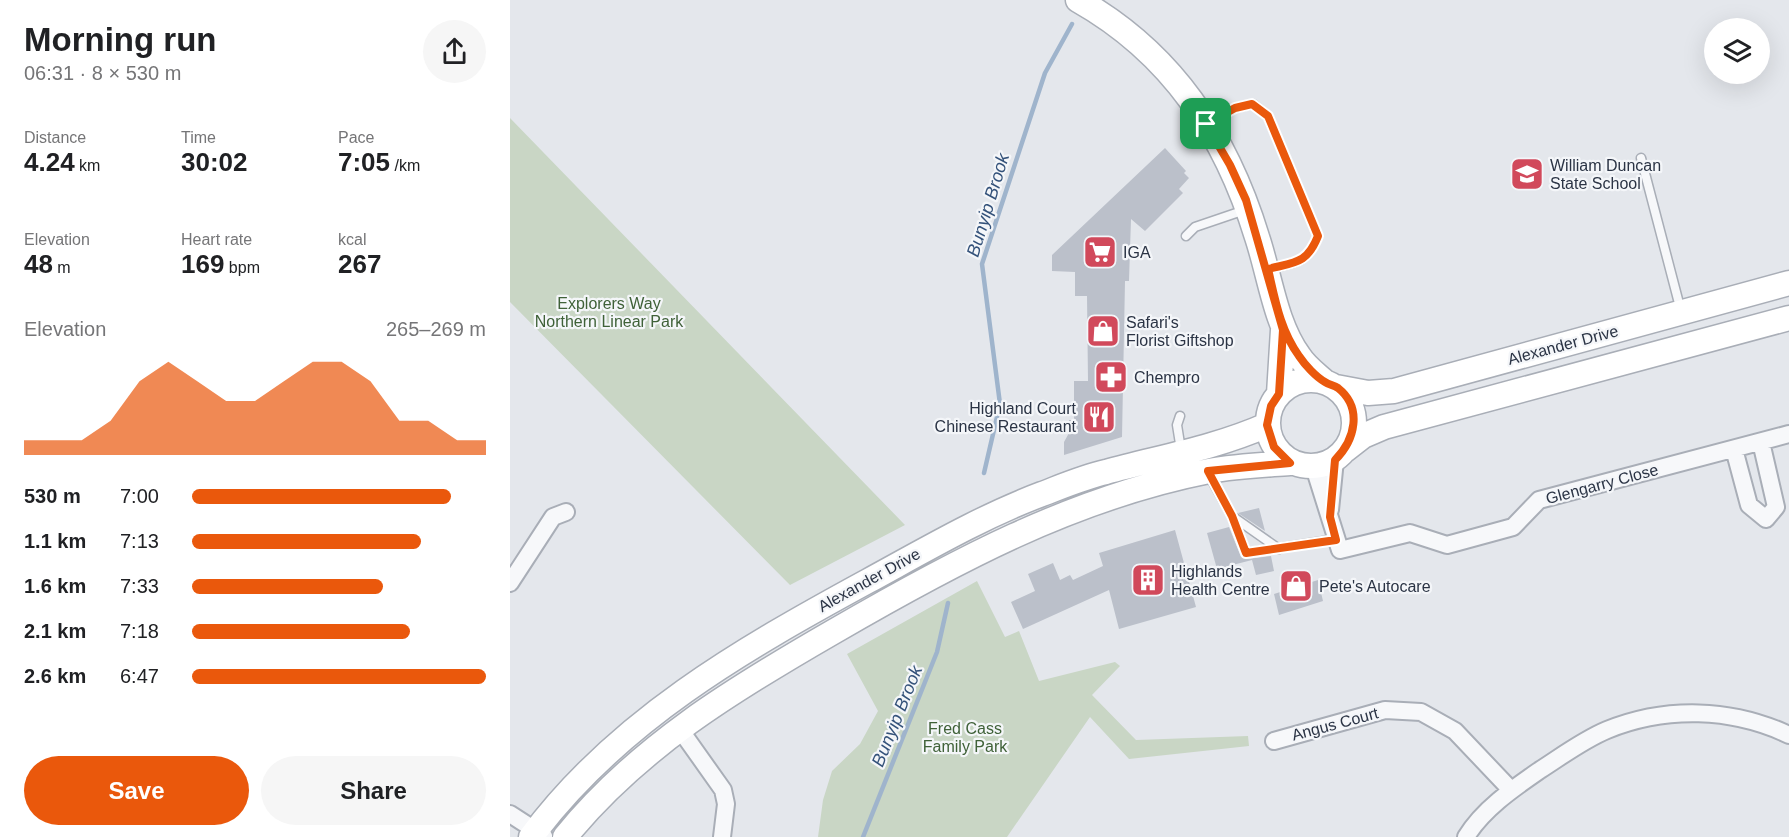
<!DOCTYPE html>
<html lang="en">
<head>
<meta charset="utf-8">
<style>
	:root { --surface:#fff; --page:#f6f6f6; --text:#202124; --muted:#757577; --accent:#ea580c }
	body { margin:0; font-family:Helvetica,sans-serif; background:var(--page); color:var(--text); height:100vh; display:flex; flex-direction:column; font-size:22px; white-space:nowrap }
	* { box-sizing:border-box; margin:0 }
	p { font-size:20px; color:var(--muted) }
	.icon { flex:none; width:33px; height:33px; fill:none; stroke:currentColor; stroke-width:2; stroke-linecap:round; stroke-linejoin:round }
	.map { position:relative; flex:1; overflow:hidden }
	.sheet { display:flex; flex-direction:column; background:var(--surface); width:510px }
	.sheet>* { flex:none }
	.buttons { position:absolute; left:1194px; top:18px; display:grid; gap:12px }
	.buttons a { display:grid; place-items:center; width:66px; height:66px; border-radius:50%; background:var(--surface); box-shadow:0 6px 24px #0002; font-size:30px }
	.pin { position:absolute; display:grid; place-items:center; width:51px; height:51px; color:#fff; margin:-26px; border-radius:12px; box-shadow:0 3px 9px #0006 }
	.round { display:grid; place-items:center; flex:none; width:63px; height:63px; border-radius:32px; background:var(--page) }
	.summary { display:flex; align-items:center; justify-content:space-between; height:102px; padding:0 24px }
	h1 { font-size:33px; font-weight:700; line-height:45px }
	.metrics { display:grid; grid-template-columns:repeat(3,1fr); gap:9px; height:102px; padding:6px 24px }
	.metrics div { display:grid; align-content:center }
	.metrics b { font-size:26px; font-weight:700 }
	.metrics small { font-size:16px; font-weight:400 }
	.metrics p { font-size:16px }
	.chart { height:168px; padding:12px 24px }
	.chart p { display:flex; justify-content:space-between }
	.chart svg { width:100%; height:108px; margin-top:6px; fill:var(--accent); opacity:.7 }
	.primary-button { display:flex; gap:12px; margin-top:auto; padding:12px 24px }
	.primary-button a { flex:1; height:69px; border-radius:36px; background:var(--accent); color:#fff; font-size:24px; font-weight:700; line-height:69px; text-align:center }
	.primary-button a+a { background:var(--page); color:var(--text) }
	ul { padding:0 24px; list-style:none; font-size:20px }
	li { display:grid; grid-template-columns:96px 72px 1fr; align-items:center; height:45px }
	li i { height:15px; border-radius:8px; background:var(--accent) }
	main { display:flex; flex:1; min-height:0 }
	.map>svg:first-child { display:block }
	.green { fill:#c9d6c5 }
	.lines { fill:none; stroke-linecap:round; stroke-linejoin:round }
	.stream { stroke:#9fb4cc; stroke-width:4.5 }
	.building { fill:#bbc0ca }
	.lane-casing { stroke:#a9aeb7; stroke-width:11 }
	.street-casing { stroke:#a9aeb7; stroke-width:20 }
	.secondary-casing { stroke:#a9aeb7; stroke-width:27 }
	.lane { stroke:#f7f8fa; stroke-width:8 }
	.street { stroke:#f7f8fa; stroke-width:16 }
	.secondary { stroke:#fff; stroke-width:24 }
	.route-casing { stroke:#fff; stroke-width:12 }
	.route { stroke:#ea580c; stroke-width:8 }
	.labels { text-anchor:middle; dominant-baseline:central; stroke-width:4.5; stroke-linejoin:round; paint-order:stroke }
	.poi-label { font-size:16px; fill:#2b3445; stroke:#f4f6f9; text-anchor:start }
	.park-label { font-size:16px; fill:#3f6138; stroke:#f4f6f9 }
	.street-label { font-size:16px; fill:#2b3445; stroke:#f4f6f9 }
	.water-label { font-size:18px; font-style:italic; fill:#34527a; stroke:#f4f6f9 }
</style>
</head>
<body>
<main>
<section class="sheet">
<div class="summary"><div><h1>Morning run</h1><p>06:31 · 8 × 530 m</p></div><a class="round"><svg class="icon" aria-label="share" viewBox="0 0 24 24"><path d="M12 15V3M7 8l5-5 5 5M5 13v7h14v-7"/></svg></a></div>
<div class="metrics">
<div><p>Distance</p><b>4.24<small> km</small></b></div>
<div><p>Time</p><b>30:02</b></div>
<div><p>Pace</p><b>7:05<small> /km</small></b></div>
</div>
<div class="metrics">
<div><p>Elevation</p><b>48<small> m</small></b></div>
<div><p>Heart rate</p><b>169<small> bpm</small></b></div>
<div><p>kcal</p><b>267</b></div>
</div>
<div class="chart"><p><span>Elevation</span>265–269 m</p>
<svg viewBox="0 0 160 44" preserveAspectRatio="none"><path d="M0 44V38L10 38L20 38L30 30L40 14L50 6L60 14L70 22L80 22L90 14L100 6L110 6L120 14L130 30L140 30L150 38L160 38V44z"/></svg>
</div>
<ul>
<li><b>530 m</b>7:00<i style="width:88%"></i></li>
<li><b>1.1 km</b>7:13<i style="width:78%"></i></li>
<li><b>1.6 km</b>7:33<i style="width:65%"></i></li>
<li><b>2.1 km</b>7:18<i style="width:74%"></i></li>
<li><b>2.6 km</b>6:47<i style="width:100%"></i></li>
</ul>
<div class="primary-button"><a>Save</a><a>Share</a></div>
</section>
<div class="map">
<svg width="1279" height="837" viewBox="0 0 1279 837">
	<rect width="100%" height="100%" fill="#e4e7ec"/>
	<!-- green -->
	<path class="green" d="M0,118l395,407 -115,60 -280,-283z
		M467,581l28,56 14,-6 20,50 76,-19 5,4 -28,29 44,45 112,-4 1,10 -120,13 -39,-42 -83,120h-189l5,-37 9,-29 28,-27 18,-33 -31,-57z"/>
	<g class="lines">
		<!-- stream -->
		<path class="stream" d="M474,473l16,-69 -18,-140 63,-191 27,-49
			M353,837l74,-185 11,-49"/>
	</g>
	<!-- building -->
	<path class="building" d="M655,148l21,23 -2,2 5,5 -10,11 4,4 -38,38 -14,-12 -2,62h-4l-3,156 -58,18v-13l5,-9v-13h5v-39h14l-1,-85h-12v-24l-23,-1v-16z
		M749,508l6,23 -27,-18z
		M719,527l12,30 6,2 24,-3 3,15 -18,4 -4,-15 -35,9 -10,-36z
		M665,530l21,77 -77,22 -10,-39 -86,39 -12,-27 24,-11 -7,-17 25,-11 7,17 10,-5 3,5 30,-14 -4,-13z
		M808,580l5,21 -44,14 -5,-21z"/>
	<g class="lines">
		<defs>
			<path id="lane" d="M699,122l26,-14 18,-4 15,12 50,120c-11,28 -22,26 -49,33
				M1131,158l40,153
				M676,236l9,-9 50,-17
				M670,416l-3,9 4,25
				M699,475l23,41 47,33
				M722,516l14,37 91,-14"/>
			<path id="street" d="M1224,449l15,56 17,14 10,-12 -15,-65
				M804,467l26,83 70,-17 37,12 66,-18 26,-27 250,-66
				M820,510l5,-50
				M0,583l43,-66 13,-5
				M169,728l44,62 3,14 -4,33
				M764,741l111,-31 36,2 34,19 56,59
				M0,814l34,22
				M956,837c17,-28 48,-49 74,-67 22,-14 43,-30 67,-40 59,-24 125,-22 182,5"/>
			<path id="secondary" d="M568,0c94,53 148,136 179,237 13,39 18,86 42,119 6,10 17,18 26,26
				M758 423a43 43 0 1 1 86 0a43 43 0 1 1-86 0Z
				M826,387l32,6 26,-2 395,-108
				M769,394l4,-64
				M835,450l18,-14 21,-9 405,-109
				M21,837c86,-116 212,-188 337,-256 57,-31 113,-64 174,-87 21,-8 42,-17 64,-22 55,-15 109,-24 161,-47
				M55,837c73,-90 169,-148 268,-205 119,-69 239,-134 376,-161 27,-5 54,-6 81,-8"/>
		</defs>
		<!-- lane casing -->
		<use href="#lane" class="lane-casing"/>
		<!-- street casing -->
		<use href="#street" class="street-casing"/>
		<!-- secondary casing -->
		<use href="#secondary" class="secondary-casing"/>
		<!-- lane -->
		<use href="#lane" class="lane"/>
		<!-- street -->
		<use href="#street" class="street"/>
		<!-- secondary -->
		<use href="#secondary" class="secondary"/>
	</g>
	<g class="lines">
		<defs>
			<path id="route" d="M696,124l24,41 16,35 37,130 -4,64 -8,12 -4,19 7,22 16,16 -82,8 24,45 14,37 90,-13 -6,-23 5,-57c20,-20 28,-52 3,-72 -4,-3 -9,-3 -13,-6 -9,-5 -20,-17 -26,-26 -19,-26 -24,-57 -31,-87 27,-7 39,-5 50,-33l-50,-120 -16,-12 -17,4 -29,16"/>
		</defs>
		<!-- route casing -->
		<use href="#route" class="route-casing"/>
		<!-- route -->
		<use href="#route" class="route"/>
	</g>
	<!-- icons -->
	<defs>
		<symbol id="school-square" viewBox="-11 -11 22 22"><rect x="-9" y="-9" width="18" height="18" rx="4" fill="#d1495b" stroke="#f4f6f9"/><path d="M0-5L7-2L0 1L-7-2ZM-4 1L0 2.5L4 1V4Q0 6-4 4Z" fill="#fff"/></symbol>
		<symbol id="supermarket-square" viewBox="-11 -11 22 22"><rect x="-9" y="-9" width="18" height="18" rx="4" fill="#d1495b" stroke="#f4f6f9"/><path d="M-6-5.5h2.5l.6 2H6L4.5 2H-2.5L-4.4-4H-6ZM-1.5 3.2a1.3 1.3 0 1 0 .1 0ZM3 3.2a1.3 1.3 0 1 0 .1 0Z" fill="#fff"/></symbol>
		<symbol id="shop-square" viewBox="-11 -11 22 22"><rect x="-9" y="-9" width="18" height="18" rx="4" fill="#d1495b" stroke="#f4f6f9"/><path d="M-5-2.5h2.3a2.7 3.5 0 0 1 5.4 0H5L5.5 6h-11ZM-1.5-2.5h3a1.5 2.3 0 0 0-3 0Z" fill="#fff"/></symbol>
		<symbol id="pharmacy-square" viewBox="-11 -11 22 22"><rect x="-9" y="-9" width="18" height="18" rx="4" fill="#d1495b" stroke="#f4f6f9"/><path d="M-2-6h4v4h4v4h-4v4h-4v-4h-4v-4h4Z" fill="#fff"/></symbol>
		<symbol id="restaurant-square" viewBox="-11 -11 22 22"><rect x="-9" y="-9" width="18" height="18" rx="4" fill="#d1495b" stroke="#f4f6f9"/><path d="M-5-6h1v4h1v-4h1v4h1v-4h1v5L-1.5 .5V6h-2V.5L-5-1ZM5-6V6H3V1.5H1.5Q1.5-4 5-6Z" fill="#fff"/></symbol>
		<symbol id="building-square" viewBox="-11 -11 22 22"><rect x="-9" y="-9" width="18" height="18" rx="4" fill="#d1495b" stroke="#f4f6f9"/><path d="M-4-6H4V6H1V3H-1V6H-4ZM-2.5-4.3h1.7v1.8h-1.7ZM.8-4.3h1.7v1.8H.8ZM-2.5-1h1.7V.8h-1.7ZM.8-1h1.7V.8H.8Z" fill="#fff"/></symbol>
	</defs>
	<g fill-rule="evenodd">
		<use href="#school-square" x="998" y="155" width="38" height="38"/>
		<use href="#supermarket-square" x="571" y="233" width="38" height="38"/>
		<use href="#shop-square" x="574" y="312" width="38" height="38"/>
		<use href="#pharmacy-square" x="582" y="358" width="38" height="38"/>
		<use href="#restaurant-square" x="570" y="398" width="38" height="38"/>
		<use href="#building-square" x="619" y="561" width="38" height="38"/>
		<use href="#shop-square" x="767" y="567" width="38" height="38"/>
	</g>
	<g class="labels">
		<!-- poi labels -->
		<g class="poi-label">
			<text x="1040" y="165">William Duncan<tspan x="1040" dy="18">State School</tspan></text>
			<text x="613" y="252">IGA</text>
			<text x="616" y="322">Safari's<tspan x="616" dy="18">Florist Giftshop</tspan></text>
			<text x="624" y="377">Chempro</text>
			<text x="566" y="408" text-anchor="end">Highland Court<tspan x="566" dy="18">Chinese Restaurant</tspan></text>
			<text x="661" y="571">Highlands<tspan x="661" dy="18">Health Centre</tspan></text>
			<text x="809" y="586">Pete's Autocare</text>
		</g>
		<!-- park labels -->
		<g class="park-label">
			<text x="99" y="303">Explorers Way<tspan x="99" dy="18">Northern Linear Park</tspan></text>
			<text x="455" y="728">Fred Cass<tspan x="455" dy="18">Family Park</tspan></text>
		</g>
		<!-- street labels -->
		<g class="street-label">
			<text transform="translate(1053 345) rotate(-15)">Alexander Drive</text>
			<text transform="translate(1092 484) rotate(-15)">Glengarry Close</text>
			<text transform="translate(359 580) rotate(-29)">Alexander Drive</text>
			<text transform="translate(825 724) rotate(-15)">Angus Court</text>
		</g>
		<!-- water labels -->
		<g class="water-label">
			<text transform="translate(478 205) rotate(-73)">Bunyip Brook</text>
			<text transform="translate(387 716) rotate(-68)">Bunyip Brook</text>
		</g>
	</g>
</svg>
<div class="buttons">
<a><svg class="icon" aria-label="layers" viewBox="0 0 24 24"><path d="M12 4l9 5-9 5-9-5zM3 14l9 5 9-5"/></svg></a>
</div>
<div class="pin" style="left:696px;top:124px;background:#1e9e55"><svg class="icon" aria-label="arrive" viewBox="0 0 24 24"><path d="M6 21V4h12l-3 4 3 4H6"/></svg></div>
</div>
</main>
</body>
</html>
